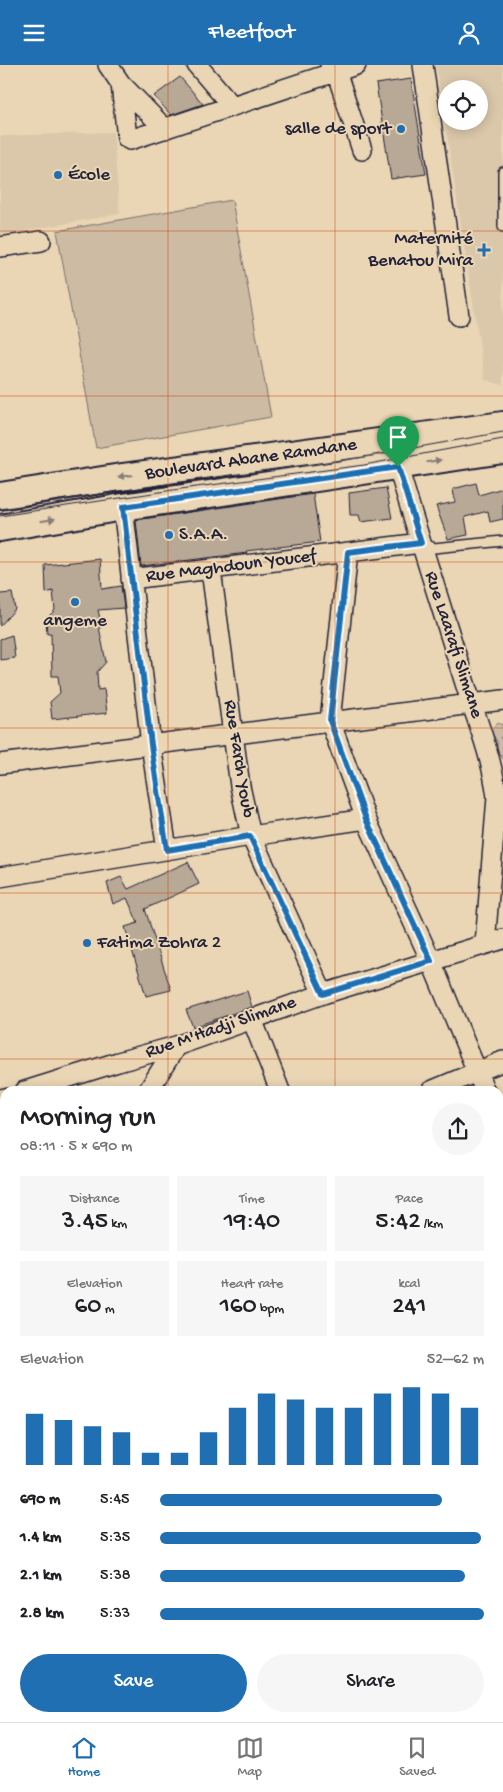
<!DOCTYPE html>
<html lang="en">
<head>
<meta charset="utf-8">
<style>
	:root { --surface:#fff; --page:#f6f6f6; --text:#202124; --muted:#757577; --line:#e0e0e0; --accent:#1f6fb2 }
	body { margin:0; font-family:"Gochi Hand",sans-serif; background:var(--page); color:var(--text); height:100vh; display:flex; flex-direction:column; font-size:19px; white-space:nowrap }
	* { box-sizing:border-box; margin:0 }
	p { font-size:16px; color:var(--muted) }
	.icon { flex:none; width:28px; height:28px; fill:none; stroke:currentColor; stroke-width:2; stroke-linecap:round; stroke-linejoin:round }
	.map { position:relative; flex:1; overflow:hidden }
	.details { position:absolute; left:0px; top:1021px; width:504px; height:636px; display:flex; flex-direction:column; background:var(--surface); border-radius:15px 15px 0 0; box-shadow:0 2px 12px #0003 }
	.details>* { flex:none }
	.controls { position:absolute; left:438px; top:15px; display:grid; gap:10px }
	.controls a { display:grid; place-items:center; width:50px; height:50px; border-radius:50%; background:var(--surface); box-shadow:0 2px 12px #0003; font-size:25px }
	.pin { position:absolute; display:grid; place-items:center; width:42px; height:42px; color:#fff; margin:-51px -21px; border-radius:50% 50% 50% 0; rotate:-45deg; box-shadow:0 0 5px #0007 }
	.pin .icon { rotate:45deg }
	.round { display:grid; place-items:center; flex:none; width:52px; height:52px; border-radius:26px; background:var(--page) }
	.overview { display:flex; align-items:center; justify-content:space-between; height:85px; padding:0 20px }
	h1 { font-size:28px; font-weight:600; line-height:38px }
	.figures { display:grid; grid-template-columns:repeat(3,1fr); gap:8px; height:85px; padding:5px 20px }
	.figures div { display:grid; align-content:center; border-radius:0px; background:var(--page); text-align:center }
	.figures b { font-size:25px; font-weight:600 }
	.figures small { font-size:14px; font-weight:400 }
	.figures p { font-size:14px }
	.chart { height:140px; padding:10px 20px }
	.chart p { display:flex; justify-content:space-between }
	.chart svg { width:100%; height:90px; margin-top:5px; stroke:var(--accent); stroke-width:6 }
	.action { display:flex; gap:10px; margin-top:auto; padding:10px 20px }
	.action a { flex:1; height:58px; border-radius:30px; background:var(--accent); color:#fff; font-size:20px; font-weight:600; line-height:58px; text-align:center }
	.action a+a { background:var(--page); color:var(--text) }
	ul { padding:0 20px; list-style:none; font-size:16px }
	li { display:grid; grid-template-columns:80px 60px 1fr; align-items:center; height:38px }
	li i { height:12px; border-radius:6px; background:var(--accent) }
	header { display:flex; justify-content:space-between; align-items:center; height:65px; padding:0 20px; background:var(--accent); color:#fff; font-size:22px; font-weight:600 }
	.menu { display:flex; justify-content:space-around; align-items:center; height:70px; border-top:1px solid var(--line); background:var(--surface); font-size:14px; color:var(--muted) }
	.menu a { display:grid; justify-items:center; gap:2px }
	.menu .active { color:var(--accent) }
	.map>svg:first-child { display:block }
	.built { fill:#dbc8ab; fill-rule:evenodd }
	.green { fill:#cdbca3; stroke:#786f6f }
	.building { fill:#b8a996; stroke:#22223b }
	.lines { fill:none; stroke-linecap:round; stroke-linejoin:round }
	.lane-casing { stroke:#22223b; stroke-width:12 }
	.street-casing { stroke:#22223b; stroke-width:22 }
	.secondary-casing { stroke:#22223b; stroke-width:30 }
	.lane { stroke:#ead6b4; stroke-width:9 }
	.street { stroke:#ead6b4; stroke-width:19 }
	.secondary { stroke:#ead6b4; stroke-width:26 }
	.tram { stroke:#22223b; stroke-width:1 }
	.oneway { fill:#867c78 }
	.route-casing { stroke:#fff; stroke-width:10 }
	.route { stroke:#1f6fb2; stroke-width:6 }
	.grid { fill:none; stroke:#ca5113; stroke-width:1; stroke-opacity:0.55 }
	.poi-dot { fill:#1f6fb2; stroke:#ead6b4; stroke-width:2 }
	.labels { text-anchor:middle; dominant-baseline:central; stroke-width:4; stroke-linejoin:round; paint-order:stroke }
	.poi-label { font-size:19px; fill:#22223b; stroke:#ead6b4; text-anchor:start }
	.street-label { font-size:19px; fill:#22223b; stroke:#ead6b4 }
</style>
</head>
<body>
<header><svg class="icon" aria-label="menu" viewBox="0 0 24 24"><path d="M4 6h16M4 12h16M4 18h16"/></svg>Fleetfoot<svg class="icon" aria-label="person" viewBox="0 0 24 24"><circle cx="12" cy="8" r="4"/><path d="M4 21q1-7 8-7t8 7"/></svg></header>
<div class="map">
<svg width="503" height="1657" viewBox="0 0 503 1657">
	<rect width="100%" height="100%" fill="#ead6b4"/>
	<filter id="ink" filterUnits="userSpaceOnUse"><feTurbulence type="fractalNoise" baseFrequency=".02" numOctaves="2"/><feDisplacementMap in="SourceGraphic" scale="10" xChannelSelector="R" yChannelSelector="G"/><feConvolveMatrix kernelMatrix="1 2 1 2 8 2 1 2 1" color-interpolation-filters="sRGB"/></filter>
	<g filter="url(#ink)">
		<!-- built -->
		<path class="built" d="M436,0h67v320l-18,-5zM446,24h33v32h-33z
			M113,67l7,82 -120,21v-99z"/>
		<!-- green -->
		<path class="green" d="M232,135l39,217 -175,31 -39,-217z
			M497,658l6,2v9l-3,4 3,2v19l-6,-8v-10l-7,-10z"/>
		<!-- building -->
		<path class="building" d="M180,12l23,27 -32,11 -17,-19z
			M411,14l15,95 -35,5 -15,-95z
			M476,418l3,12 24,-7v31l-13,3 -2,-11 -23,6 3,18 -20,4 -12,-33 19,-4 -2,-13z
			M386,423l6,30 -31,4 -2,-7h-9l-1,-22z
			M313,429l7,48 -74,9 1,2 -106,13 -5,-46z
			M100,494l2,30 19,-3 3,22 -26,2 4,17h-3l7,35 -9,10 1,18 6,-1 3,24 -55,6 -2,-17 10,-9 -2,-17h-6l-1,-43 -4,1 -1,-15 9,-9 -2,-19 -7,2 -1,-28z
			M12,528l3,16 -15,17v-32z
			M12,570l3,23 -15,2v-21z
			M188,797l11,22 -54,25 26,81 -25,6 -21,-69 13,-4 -11,-25 -14,6 -6,-21 14,-6 7,12z
			M247,926l5,16 -59,20 -7,-17z"/>
		<g class="lines">
			<defs>
				<path id="lane" d="M503,107v55
					M422,478l12,5 69,-7"/>
				<path id="street" d="M108,0l13,19 44,45
					M197,0l35,41
					M330,0l6,6 26,79
					M423,0l36,251
					M121,19l6,54 3,2 226,-75
					M0,182l41,-6
					M398,402c21,71 44,142 66,213 12,39 28,76 33,117l-12,147
					M123,442l28,238 16,105
					M348,487l-18,169 36,98 65,142 54,130
					M211,505l29,216 11,50 72,158
					M131,514l290,-36
					M0,699l503,-64
					M0,812l251,-41 115,-17
					M252,954l28,72
					M25,1026l93,-29 58,-16 147,-52 180,-55
					M148,1026l28,-45
					M431,1026l72,-30
					M0,1034l5,-1
					M499,1058l4,10
					M0,1147l5,4
					M0,1253l5,-8
					M0,1395l5,3
					M499,1409l4,-2
					M0,1532l5,-8
					M499,1543l4,10
					M499,1623l4,-6
					M289,1657l3,-5
					M476,1657l3,-5"/>
				<path id="secondary" d="M0,431l115,-18 388,-53
					M0,463l123,-21 380,-57
					M499,1204l4,-2
					M103,1657l3,-5"/>
			</defs>
			<!-- lane casing -->
			<use href="#lane" class="lane-casing"/>
			<!-- street casing -->
			<use href="#street" class="street-casing"/>
			<!-- secondary casing -->
			<use href="#secondary" class="secondary-casing"/>
			<!-- lane -->
			<use href="#lane" class="lane"/>
			<!-- street -->
			<use href="#street" class="street"/>
			<!-- secondary -->
			<use href="#secondary" class="secondary"/>
			<!-- tram -->
			<path class="tram" d="M0,444l172,-26 191,-26 140,-25
				M0,451l173,-26 191,-25 139,-26"/>
		</g>
		<!-- one-way arrows -->
		<defs><path id="oneway-solid" d="M-6-.8H1V-3.2L6.5 0L1 3.2V.8H-6Z" transform="scale(1.25)"/></defs>
		<g class="oneway">
			<use href="#oneway-solid" transform="translate(434 396) rotate(-9)"/>
			<use href="#oneway-solid" transform="translate(125 411) rotate(173)"/>
			<use href="#oneway-solid" transform="translate(48 455) rotate(-10)"/>
		</g>
	</g>
	<g class="lines" filter="url(#ink)">
		<defs>
			<path id="route" d="M398,402l23,76 -73,9 -18,169 36,98 65,142 -108,33 -73,-158 -83,14 -16,-105 -28,-238z"/>
		</defs>
		<!-- route casing -->
		<use href="#route" class="route-casing"/>
		<!-- route -->
		<use href="#route" class="route"/>
	</g>
	<!-- grid -->
	<path class="grid" d="M168,0v1026M335,0v1026M0,166h503M0,331h503M0,497h503M0,663h503M0,828h503M0,994h503M0,1160h5M499,1160h4M0,1326h5M499,1326h4M0,1491h5M499,1491h4M168,1652v5M335,1652v5"/>
	<!-- markers -->
	<g class="poi-dot">
		<circle cx="401" cy="64" r="5"/>
		<circle cx="58" cy="110" r="5"/>
		<path d="M481.5 177.5h5v5h5v5h-5v5h-5v-5h-5v-5h5z"/>
		<circle cx="169" cy="470" r="5"/>
		<circle cx="75" cy="537" r="5"/>
		<circle cx="87" cy="878" r="5"/>
	</g>
	<g class="labels">
		<!-- poi labels -->
		<g class="poi-label">
			<text x="391" y="64" text-anchor="end">salle de sport</text>
			<text x="68" y="110">École</text>
			<text x="473" y="174" text-anchor="end">Maternité<tspan x="473" dy="22">Benatou Mira</tspan></text>
			<text x="179" y="470">S.A.A.</text>
			<text x="75" y="556" text-anchor="middle">angeme</text>
			<text x="97" y="878">Fatima Zohra 2</text>
		</g>
		<!-- street labels -->
		<g class="street-label">
			<text transform="translate(251 395) rotate(-8)">Boulevard Abane Ramdane</text>
			<text transform="translate(231 502) rotate(-7)">Rue Maghdoun Youcef</text>
			<text transform="translate(453 580) rotate(72)">Rue Laarafi Slimane</text>
			<text transform="translate(238 694) rotate(81)">Rue Farch Youb</text>
			<text transform="translate(221 963) rotate(-19)">Rue M'Hadji Slimane</text>
		</g>
	</g>
</svg>
<div class="controls">
<a><svg class="icon" aria-label="locate" viewBox="0 0 24 24"><circle cx="12" cy="12" r="6"/><path d="M12 2v4M12 18v4M2 12h4M18 12h4"/></svg></a>
</div>
<div class="pin" style="left:398px;top:402px;background:#1e9e55"><svg class="icon" aria-label="arrive" viewBox="0 0 24 24"><path d="M6 21V4h12l-3 4 3 4H6"/></svg></div>
<section class="details">
<div class="overview"><div><h1>Morning run</h1><p>08:11 · 5 × 690 m</p></div><a class="round"><svg class="icon" aria-label="share" viewBox="0 0 24 24"><path d="M12 15V3M7 8l5-5 5 5M5 13v7h14v-7"/></svg></a></div>
<div class="figures">
<div><p>Distance</p><b>3.45<small> km</small></b></div>
<div><p>Time</p><b>19:40</b></div>
<div><p>Pace</p><b>5:42<small> /km</small></b></div>
</div>
<div class="figures">
<div><p>Elevation</p><b>60<small> m</small></b></div>
<div><p>Heart rate</p><b>160<small> bpm</small></b></div>
<div><p>kcal</p><b>241</b></div>
</div>
<div class="chart"><p><span>Elevation</span>52–62 m</p>
<svg viewBox="0 0 160 44" preserveAspectRatio="none"><path d="M5 44V19M15 44V22M25 44V25M35 44V28M45 44V38M55 44V38M65 44V28M75 44V16M85 44V9M95 44V12M105 44V16M115 44V16M125 44V9M135 44V6M145 44V9M155 44V16"/></svg>
</div>
<ul>
<li><b>690 m</b>5:45<i style="width:87%"></i></li>
<li><b>1.4 km</b>5:35<i style="width:99%"></i></li>
<li><b>2.1 km</b>5:38<i style="width:94%"></i></li>
<li><b>2.8 km</b>5:33<i style="width:100%"></i></li>
</ul>
<div class="action"><a>Save</a><a>Share</a></div>
</section>
</div>
<nav class="menu">
<a class="active"><svg class="icon" aria-label="home" viewBox="0 0 24 24"><path d="M3 11l9-7 9 7M6 9v11h12V9"/></svg>Home</a>
<a><svg class="icon" aria-label="map" viewBox="0 0 24 24"><path d="M3 6l6-2 6 2 6-2v14l-6 2-6-2-6 2zM9 4v14M15 6v14"/></svg>Map</a>
<a><svg class="icon" aria-label="saved" viewBox="0 0 24 24"><path d="M7 4h10v16l-5-4-5 4z"/></svg>Saved</a>
</nav>
</body>
</html>
